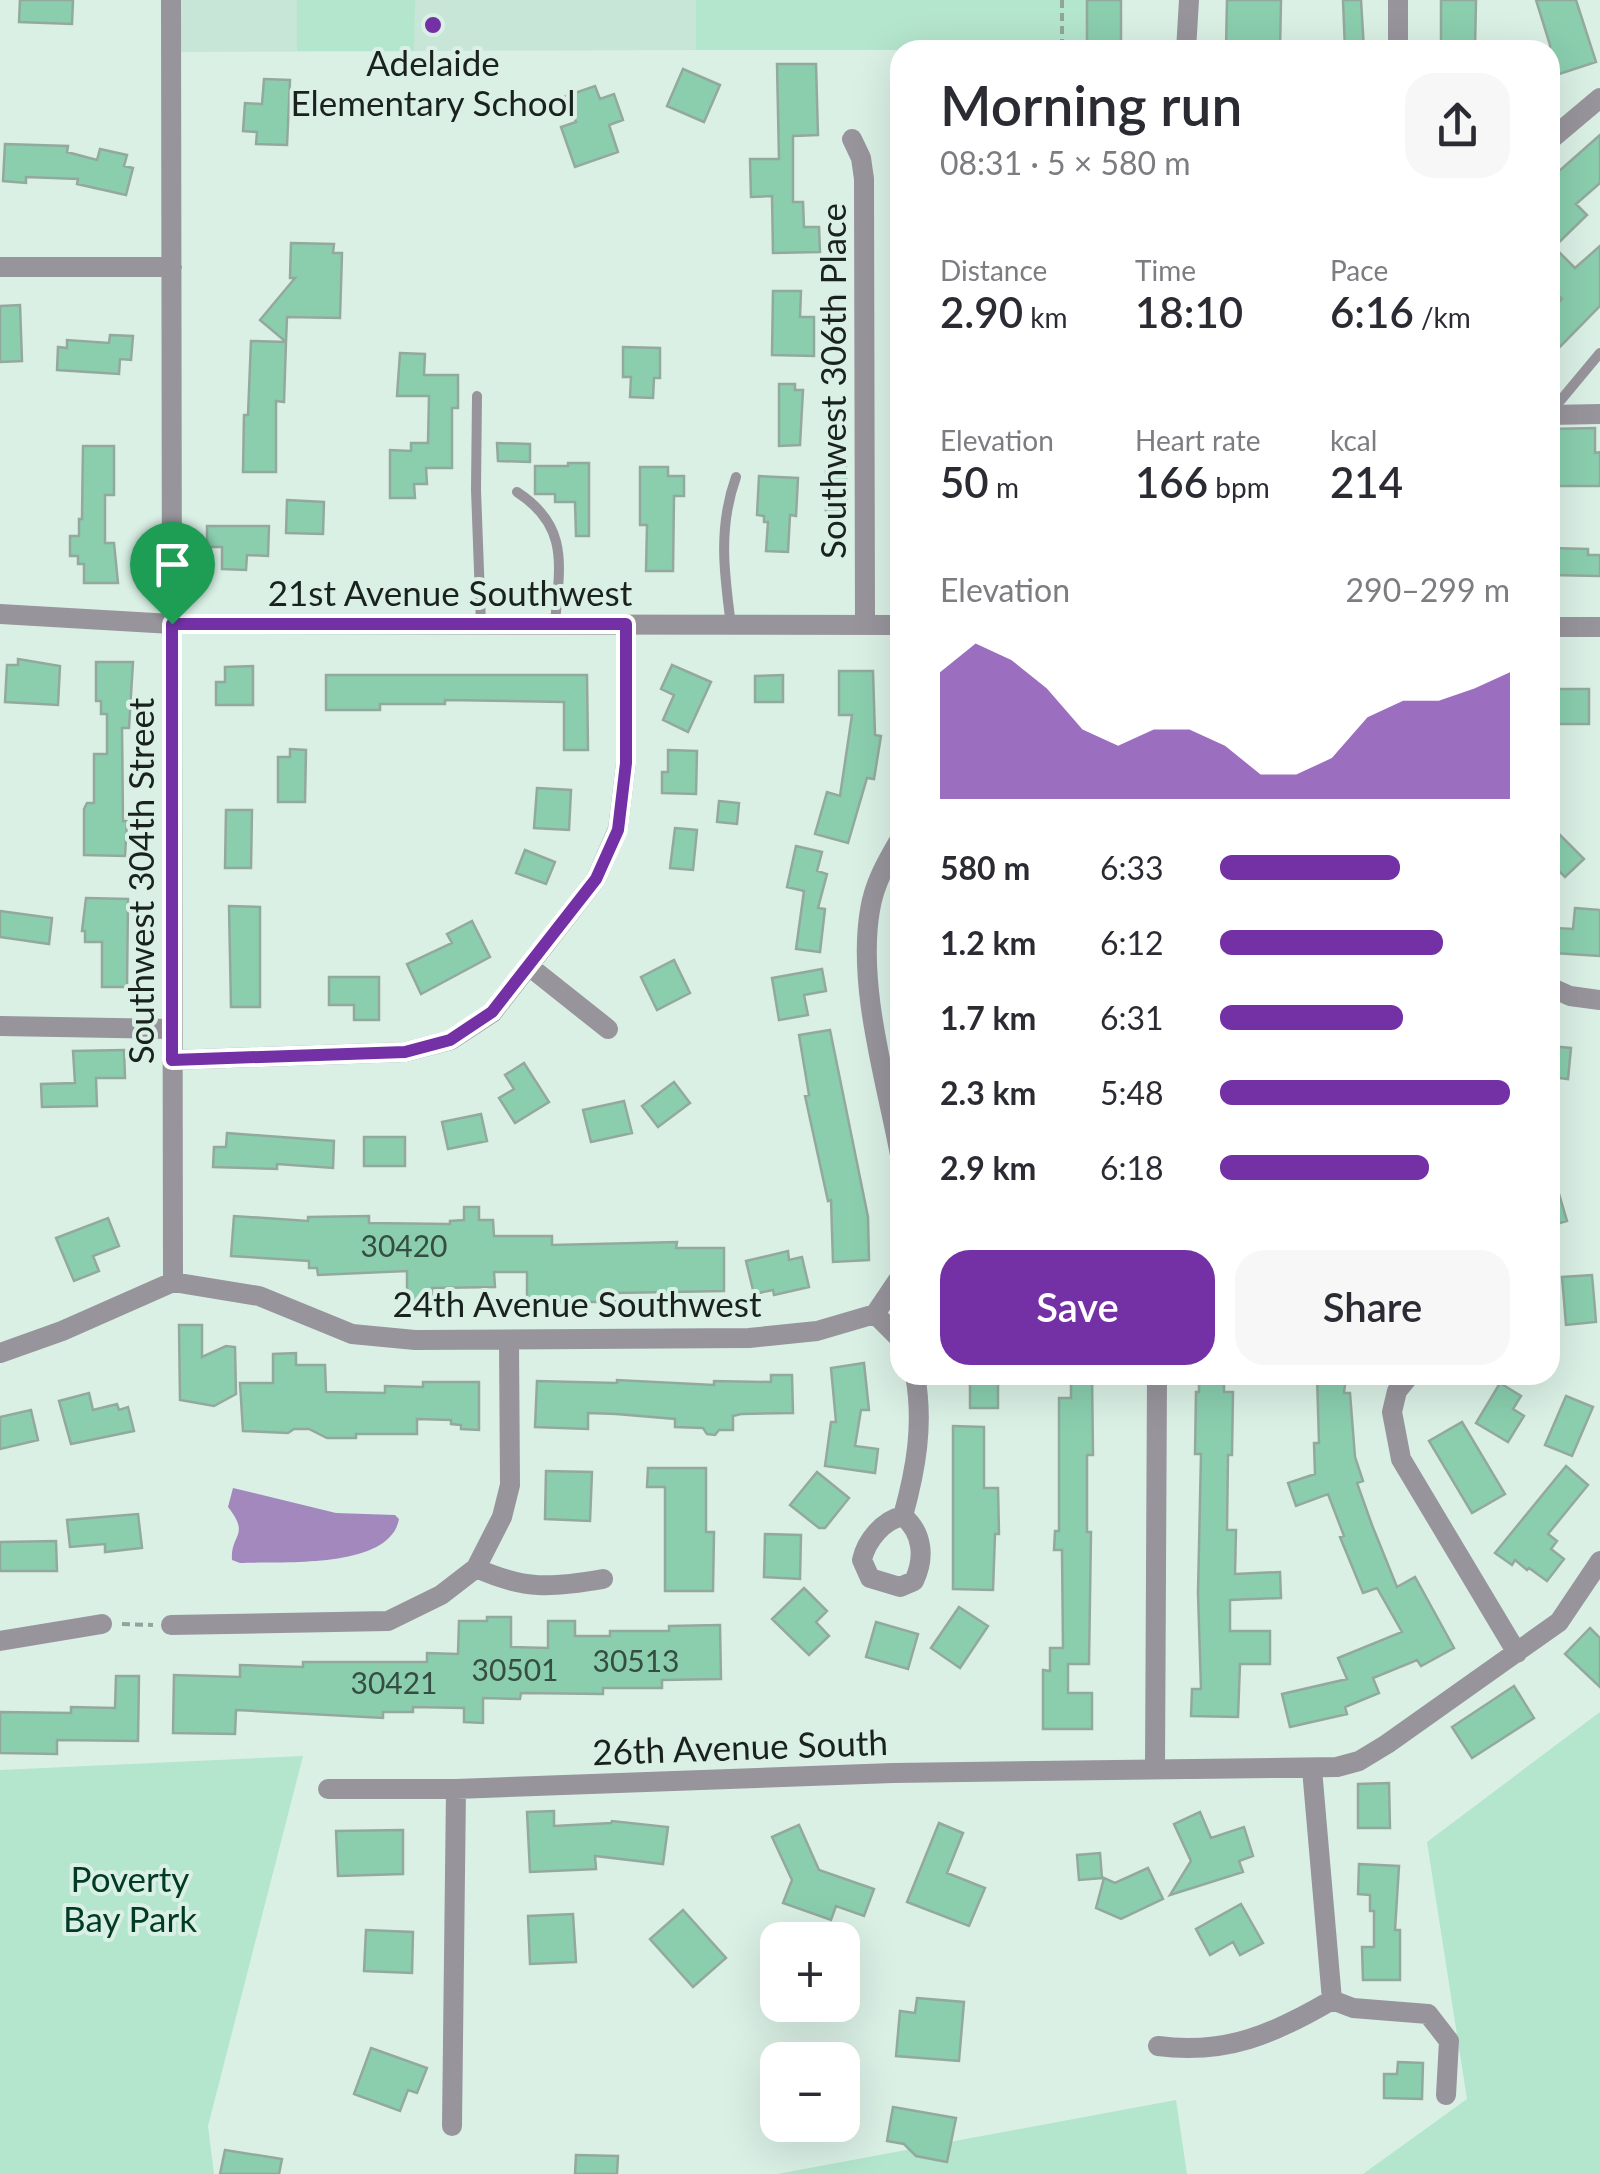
<!DOCTYPE html>
<html lang="en">
<head>
<meta charset="utf-8">
<style>
	:root { --surface:#fff; --page:#f7f7f7; --text:#2b2b33; --muted:#7c7c81; --accent:#7331a5 }
	body { margin:0; font-family:Lato,sans-serif; background:var(--page); color:var(--text); height:100vh; display:flex; flex-direction:column; font-size:38px; white-space:nowrap }
	* { box-sizing:border-box; margin:0 }
	p { font-size:32px; color:var(--muted) }
	.icon { flex:none; width:55px; height:55px; fill:none; stroke:currentColor; stroke-width:2; stroke-linecap:round; stroke-linejoin:round }
	.map { position:relative; flex:1; overflow:hidden }
	.panel { position:absolute; left:890px; top:40px; width:670px; height:1345px; display:flex; flex-direction:column; background:var(--surface); border-radius:30px; box-shadow:0 10px 40px #0002 }
	.panel>* { flex:none }
	.tools { position:absolute; left:760px; top:1922px; display:grid; gap:20px }
	.tools a { display:grid; place-items:center; width:100px; height:100px; border-radius:20px; background:var(--surface); box-shadow:0 10px 40px #0002; font-size:50px }
	.pin { position:absolute; display:grid; place-items:center; width:85px; height:85px; color:#fff; margin:-102px -42px; border-radius:50% 50% 50% 0; rotate:-45deg; box-shadow:0 0 10px #0007 }
	.pin .icon { rotate:45deg }
	.round { display:grid; place-items:center; flex:none; width:105px; height:105px; border-radius:30px; background:var(--page) }
	.head { display:flex; align-items:center; justify-content:space-between; height:170px; padding:0 50px }
	h1 { font-size:55px; font-weight:600; line-height:75px }
	.stats { display:grid; grid-template-columns:repeat(3,1fr); gap:15px; height:170px; padding:10px 50px }
	.stats div { display:grid; align-content:center }
	.stats b { font-size:42px; font-weight:600 }
	.stats small { font-size:28px; font-weight:400 }
	.stats p { font-size:28px }
	.chart { height:280px; padding:20px 50px }
	.chart p { display:flex; justify-content:space-between }
	.chart svg { width:100%; height:180px; margin-top:10px; fill:var(--accent); opacity:.7 }
	.action { display:flex; gap:20px; margin-top:auto; padding:20px 50px }
	.action a { flex:1; height:115px; border-radius:30px; background:var(--accent); color:#fff; font-size:40px; font-weight:600; line-height:115px; text-align:center }
	.action a+a { background:var(--page); color:var(--text) }
	ul { padding:0 50px; list-style:none; font-size:32px }
	li { display:grid; grid-template-columns:160px 120px 1fr; align-items:center; height:75px }
	li i { height:25px; border-radius:12px; background:var(--accent) }
	.map>svg:first-child { display:block }
	.built { fill:#c8e6d7 }
	.green { fill:#b4e5cd }
	.water { fill:#a288bd }
	.building { fill:#8aceae; stroke:#94a99e; stroke-width:2.5 }
	.lines { fill:none; stroke-linecap:round; stroke-linejoin:round }
	.path { stroke:#93a49c; stroke-width:4; stroke-dasharray:8 5; stroke-linecap:butt }
	.service { stroke:#98949c; stroke-width:10 }
	.minor { stroke:#98949c; stroke-width:20 }
	.route-casing { stroke:#fff; stroke-width:20 }
	.route { stroke:#7331a5; stroke-width:12 }
	.poi-dot { fill:#7331a5; stroke:#daf0e5; stroke-width:4 }
	.labels { text-anchor:middle; dominant-baseline:central; stroke-width:8; stroke-linejoin:round; paint-order:stroke }
	.number-label { font-size:30px; fill:#364d42 }
	.poi-label { font-size:35px; fill:#1a221e; stroke:#daf0e5 }
	.street-label { font-size:35px; fill:#1a221e; stroke:#daf0e5 }
	.park-label { font-size:35px; fill:#003b26; stroke:#daf0e5 }
</style>
</head>
<body>
<div class="map">
<svg width="1600" height="2174" viewBox="0 0 1600 2174">
	<rect width="100%" height="100%" fill="#daf0e5"/>
	<!-- built -->
	<path class="built" d="M171,0h525v50l-525,2z"/>
	<!-- green -->
	<path class="green" d="M297,0h118l-1,51h-117z
		M696,0h390v50h-390z
		M1600,1712v462h-237l104,-75 -40,-257z
		M303,1756l-95,370 6,48h-214v-404z
		M1176,2100l11,74h-410z"/>
	<!-- water -->
	<path class="water" d="M233,1488l103,25 59,2 4,4c-9,51 -119,42 -159,44l-8,-3c-2,-26 19,-24 -4,-53z"/>
	<!-- building -->
	<path class="building" d="M20,0h53l-1,24 -53,-2z
		M1087,0h34v44h-34z
		M1227,0h54l-1,50h-54z
		M1343,0h18l3,50h-19z
		M1441,0h35l-1,50h-34z
		M1536,0h40l20,62 -46,15v-32z
		M777,64h39l2,71 -25,1v66h10l1,25h15l1,25 -47,1 -1,-57 -21,1 -1,-38h29z
		M683,69l37,16 -16,37 -37,-16z
		M264,79l26,1 -3,65 -31,-1 1,-12 -14,-1 2,-28 17,1z
		M595,86l5,13 14,-5 9,26 -14,5 9,27 -43,15 -14,-40 15,-5 -10,-26z
		M1600,135v48l-24,21 11,11 -33,32 21,21 25,-22v60l-50,51v-46l12,-12 -12,-13v-107z
		M5,144l63,2 -1,6 30,8 3,-11 27,6 -3,11 9,2 -7,27 -49,-11 1,-5 -52,-2v6l-23,-2z
		M291,243l43,1 -1,9h9l-2,65 -53,-1 -1,25 -26,-22 35,-42h-5z
		M773,291h28l-1,26h14v39l-42,-1z
		M20,305l2,56 -22,1v-56z
		M110,335l23,1 -2,24 -11,-1 -1,15 -62,-4 1,-23 9,1v-8l42,3z
		M251,341l35,1 -2,60 -8,-1v71h-33l1,-57h4z
		M623,347l37,1v30h-6l-1,20 -23,-1 1,-20h-8z
		M400,353l25,1 -1,21h34v33h-6v60h-26l1,16h-13l1,14h-25v-48l21,1v-8h17l1,-47h-32z
		M779,384h16v6h8l-3,55 -21,1z
		M1595,428v25l5,-1v34h-50v-57z
		M497,443l33,1v18l-32,-1z
		M83,446h31v49h-9v48h9l4,40h-34v-19h-6v-8h-8v-20h9v-17h3z
		M568,463h21v73h-13l-1,-34h-20v-8h-20v-28h33z
		M640,467h28v9h16v20h-10l-1,75h-27l1,-46h-7z
		M826,467h20l1,44h-21z
		M759,476l39,2 -2,38 -6,-1 -2,37 -22,-1 2,-29h-4v-6l-7,-1z
		M287,500l37,2 -1,32 -37,-1z
		M207,526h62l-1,30 -21,-1 -1,15 -24,-1v-22h-15z
		M1550,548l38,1v6h12v21l-50,-1z
		M18,659l42,7 -2,39 -53,-3 2,-37h11z
		M96,662h37l-4,66h-7l1,93h4l-2,35 -41,-1v-46l3,-6h7v-49h13v-40h-6v-13h-5z
		M672,665l39,17 -23,50 -25,-12 11,-25 -13,-6z
		M253,666v39h-37v-23h9v-15z
		M839,671h34l2,64 6,1 -7,43 -7,-1 -19,65 -33,-9 12,-42 13,4 12,-81h-13z
		M326,675h261l1,75h-24v-48l-119,-2v4h-65v6h-54z
		M783,675v27h-28v-26z
		M1550,689h39v35h-39z
		M290,749l16,1 -1,52h-27v-45h12z
		M668,750l29,1 -1,43 -34,-1v-21h6z
		M537,788l34,2 -2,40 -35,-2z
		M719,801l20,2 -2,21 -20,-2z
		M226,810h26l-1,58h-26z
		M1550,825l34,34 -19,18 -15,-15z
		M675,828l22,2 -4,40 -23,-2z
		M796,846l26,6 -5,19 10,3 -9,34 7,1 -5,43 -24,-3 8,-58 -17,-4z
		M525,850l30,12 -9,22 -30,-11z
		M86,898l42,1 -1,88h-25v-45h-17v-11h-3z
		M229,906l31,1v100h-29z
		M1575,908l25,2v46l-46,-3 2,-25 17,1z
		M0,911l52,7 -3,26 -49,-7z
		M472,921l18,36 -69,37 -14,-30 45,-21 -5,-9z
		M674,960l16,33 -33,17 -16,-33z
		M822,969l4,22 -22,4 4,20 -29,5 -7,-42z
		M329,977h50v43h-25v-15h-25z
		M830,1030l38,187 1,43 -36,2 -2,-62 -3,1 -23,-105 4,-1 -10,-60z
		M1550,1046l21,2 -3,31 -18,-2z
		M124,1050l1,28h-29l1,28 -55,1 -1,-23 34,-1 -2,-32z
		M524,1063l25,39 -34,21 -16,-25 15,-9 -9,-14z
		M674,1082l16,21 -32,24 -16,-21z
		M624,1101l8,32 -41,9 -8,-32z
		M481,1114l6,27 -39,8 -6,-27z
		M227,1133l107,8 -1,27 -56,-4v5l-64,-2 1,-20h12z
		M364,1137h41v29h-41z
		M1554,1177l13,44 -17,5v-48z
		M464,1207h15v13h14l1,16h58v9l125,-3 -1,6h48v43l-109,2v9h-88v-30h-33l1,15 -63,1v13h-25v-30l-89,4 -1,-7h-8v-7l-78,-5 3,-40 74,5v-4l61,-1v7l81,1v-3l14,-1z
		M108,1218l11,28 -26,10 6,15 -25,10 -18,-43z
		M788,1251l1,9 13,-3 7,30 -35,8 -1,-5 -19,4 -8,-33z
		M1592,1275l4,47 -30,3 -4,-48z
		M179,1325h23v32l24,-11 9,1 1,47 -22,12 -34,-6z
		M296,1353v12h29l1,27 59,1v-7l38,1v-5h56v48l-18,-1v-4l-10,-1v-4l-34,-1v15h-61v4h-29l-18,-9h-15l-6,4 -45,-2 -3,-48h33v-29z
		M864,1363l5,47h-8l-6,36 23,3 -3,24 -50,-7 6,-44h5l-5,-54z
		M771,1375h21l1,38 -52,1 -8,2v14h-14l-4,5 -8,-1 -4,-6 -28,-1v-8l-59,-5 -28,-1v16l-53,-2 2,-46 80,2v-3l97,5v-4l57,1z
		M970,1375h28v33h-28z
		M1071,1375h21l1,80h-6v77h4l-2,132h-21v29h24v36h-49v-59l7,1v-23h13l-1,-98h-8l1,-19h4v-133h12z
		M1199,1375h25v17h9l-1,63h-4l-1,75h9l-1,44 45,-2 1,26 -51,2v31h40v33h-30l-2,53 -47,-1 1,-27h9l-3,-96 3,-139h-6l1,-62h3z
		M1317,1375h29l-2,18h6l5,64 8,24 -6,2 15,42 25,62 18,-10 39,71 -33,18 -4,-6 -44,18 6,15 -34,14 2,7 -57,13 -8,-33 65,-15 -9,-21 64,-26 -25,-44 -14,5 -23,-56 4,-1 -16,-42 -32,12 -8,-23 27,-9 -1,-31h5z
		M1500,1383l21,13 -8,13 11,7 -16,26 -32,-19z
		M89,1393l4,17 24,-6 2,6 9,-3 6,24 -63,13 -12,-43z
		M1566,1396l27,11 -21,49 -27,-11z
		M31,1410l7,30 -38,9v-32z
		M1462,1422l43,72 -33,19 -43,-72z
		M953,1426l31,1v61h14l1,46h-4l-2,56 -40,-1z
		M1566,1466l22,19 -40,49 9,7 -6,8 13,10 -17,22 -18,-13 -2,2 -12,-10 -3,5 -17,-12z
		M648,1468h58v64h8l-1,59h-48v-104h-18z
		M546,1471l46,1 -2,49 -45,-2z
		M817,1472l32,26 -24,30h-6l-29,-23z
		M138,1514l4,34 -37,4v-8l-35,3 -3,-27z
		M765,1534l36,1 -1,44 -36,-2z
		M56,1541l1,30h-57v-29z
		M804,1588l23,23 -11,11 13,14 -20,19 -37,-36z
		M959,1607l29,19 -28,42 -29,-20z
		M487,1617h24v30l37,1v-27h27v15h35v-5h59v-5l51,-1 1,54 -59,1v8h-59v6l-82,-1 -1,6 -37,-1v25l-19,-1v-14l-51,-1v5h-30v6l-147,-8 -1,24 -62,-1 1,-58 66,2v-12l63,2v-5h124v-9l31,1 1,-33h28z
		M876,1622l42,12 -10,35 -42,-12z
		M1590,1628l10,10v49l-35,-33z
		M116,1676h23l-1,65 -81,-1v14l-57,-1v-41l71,1v-6l44,1z
		M1514,1686l20,32 -62,40 -20,-31z
		M1389,1783l1,45h-32v-44z
		M554,1811v15l57,-3 1,-2 56,6 -5,37 -68,-8 1,13 -66,3 -3,-60z
		M1200,1812l11,26 33,-11 9,29 -14,5 4,11 -73,23 21,-34 -17,-37z
		M939,1823l24,10 -16,40 38,15 -16,38 -62,-24z
		M799,1825l20,45 55,19 -10,27 -28,-10 -5,14 -48,-17 9,-23 -20,-43z
		M403,1830v44l-65,2 -2,-45z
		M1100,1853l2,25 -23,2 -2,-25z
		M1359,1864l40,2 -4,64h5v50h-37l-1,-33h12v-36h-4v-16l-12,-1z
		M1148,1868l15,31 -42,20 -25,-11 8,-30 11,5z
		M1241,1904l22,39 -23,12 -7,-13 -23,13 -14,-26z
		M683,1910l43,48 -33,29 -43,-48z
		M573,1914l3,48 -46,2 -2,-48z
		M366,1930l47,2 -1,41 -48,-2z
		M917,1998l47,4 -5,59 -63,-5 4,-45 15,2z
		M371,2048l56,20 -10,25 -9,-3 -8,21 -46,-17z
		M1398,2062l25,1 -1,36 -38,-1v-24h13z
		M893,2107l63,11 -9,44 -31,-6 -12,-12 -17,-3z
		M225,2150l57,9 -3,15h-59z
		M576,2155l42,1 -1,18h-42z"/>
	<g class="lines">
		<!-- path -->
		<path class="path" d="M1062,0v50
			M122,1624l31,1"/>
		<!-- service -->
		<path class="service" d="M477,396l-1,94 5,134
			M1550,413l50,-60
			M517,492c54,35 42,76 38,132
			M731,625c-7,-52 -13,-98 5,-148"/>
		<!-- minor -->
		<path class="minor" d="M171,0l2,1282
			M1186,50l3,-50
			M1398,50v-50
			M852,139l9,19 3,21 1,446
			M1550,140l50,-42
			M0,267h172
			M1550,415l50,-1
			M0,614l172,10 728,1
			M1550,627h50
			M900,839c-13,22 -26,45 -30,71 -13,76 16,170 30,245
			M530,967l78,62
			M1550,987l20,9 30,4
			M0,1026l172,3
			M172,1060l233,-8 46,-12 41,-27 104,-134 22,-50 8,-66v-138
			M900,1277l-25,37 25,25
			M0,1353l62,-22 111,-49 86,14 93,38 63,6 334,-2 68,-7 58,-17
			M1410,1375l-13,16 -5,21 9,47 116,194
			M903,1516c20,17 22,42 11,65l-14,6 -30,-9 -8,-18c4,-19 21,-40 41,-44z
			M903,1516c13,-47 21,-92 12,-141
			M476,1568c49,22 75,20 127,11
			M171,1625l217,-4 53,-26 35,-27 26,-51 8,-32 -1,-143
			M0,1641l102,-17
			M1155,1769l2,-394
			M1312,1769l20,231
			M328,1789h128l437,-16 444,-6 22,-6 28,-17 172,-122 41,-61
			M1332,2000l21,8 75,6 21,27 -3,54
			M1158,2046c68,9 116,-12 174,-46
			M452,2126l4,-337"/>
	</g>
	<g class="lines">
		<defs>
			<path id="route" d="M172,624h454v139l-8,67 -22,49 -104,133 -42,28 -45,12 -233,8z"/>
		</defs>
		<!-- route casing -->
		<use href="#route" class="route-casing"/>
		<!-- route -->
		<use href="#route" class="route"/>
	</g>
	<!-- markers -->
	<circle class="poi-dot" cx="433" cy="25" r="10"/>
	<g class="labels">
		<!-- number labels -->
		<g class="number-label">
			<text x="404" y="1245">30420</text>
			<text x="636" y="1660">30513</text>
			<text x="515" y="1669">30501</text>
			<text x="394" y="1682">30421</text>
		</g>
		<!-- poi labels -->
		<g class="poi-label">
			<text x="433" y="62">Adelaide<tspan x="433" dy="40">Elementary School</tspan></text>
		</g>
		<!-- street labels -->
		<g class="street-label">
			<text transform="translate(832 381) rotate(-90)">Southwest 306th Place</text>
			<text x="450" y="592">21st Avenue Southwest</text>
			<text transform="translate(140 881) rotate(-90)">Southwest 304th Street</text>
			<text x="577" y="1303">24th Avenue Southwest</text>
			<text transform="translate(740 1746) rotate(-2)">26th Avenue South</text>
		</g>
		<!-- park labels -->
		<g class="park-label">
			<text x="130" y="1878">Poverty<tspan x="130" dy="40">Bay Park</tspan></text>
		</g>
	</g>
</svg>
<div class="tools">
<a>+</a>
<a>−</a>
</div>
<div class="pin" style="left:172px;top:624px;background:#1e9e55"><svg class="icon" aria-label="arrive" viewBox="0 0 24 24"><path d="M6 21V4h12l-3 4 3 4H6"/></svg></div>
<section class="panel">
<div class="head"><div><h1>Morning run</h1><p>08:31 · 5 × 580 m</p></div><a class="round"><svg class="icon" aria-label="share" viewBox="0 0 24 24"><path d="M12 15V3M7 8l5-5 5 5M5 13v7h14v-7"/></svg></a></div>
<div class="stats">
<div><p>Distance</p><b>2.90<small> km</small></b></div>
<div><p>Time</p><b>18:10</b></div>
<div><p>Pace</p><b>6:16<small> /km</small></b></div>
</div>
<div class="stats">
<div><p>Elevation</p><b>50<small> m</small></b></div>
<div><p>Heart rate</p><b>166<small> bpm</small></b></div>
<div><p>kcal</p><b>214</b></div>
</div>
<div class="chart"><p><span>Elevation</span>290–299 m</p>
<svg viewBox="0 0 160 44" preserveAspectRatio="none"><path d="M0 44V13L10 6L20 10L30 17L40 27L50 31L60 27L70 27L80 31L90 38L100 38L110 34L120 24L130 20L140 20L150 17L160 13V44z"/></svg>
</div>
<ul>
<li><b>580 m</b>6:33<i style="width:62%"></i></li>
<li><b>1.2 km</b>6:12<i style="width:77%"></i></li>
<li><b>1.7 km</b>6:31<i style="width:63%"></i></li>
<li><b>2.3 km</b>5:48<i style="width:100%"></i></li>
<li><b>2.9 km</b>6:18<i style="width:72%"></i></li>
</ul>
<div class="action"><a>Save</a><a>Share</a></div>
</section>
</div>
</body>
</html>
